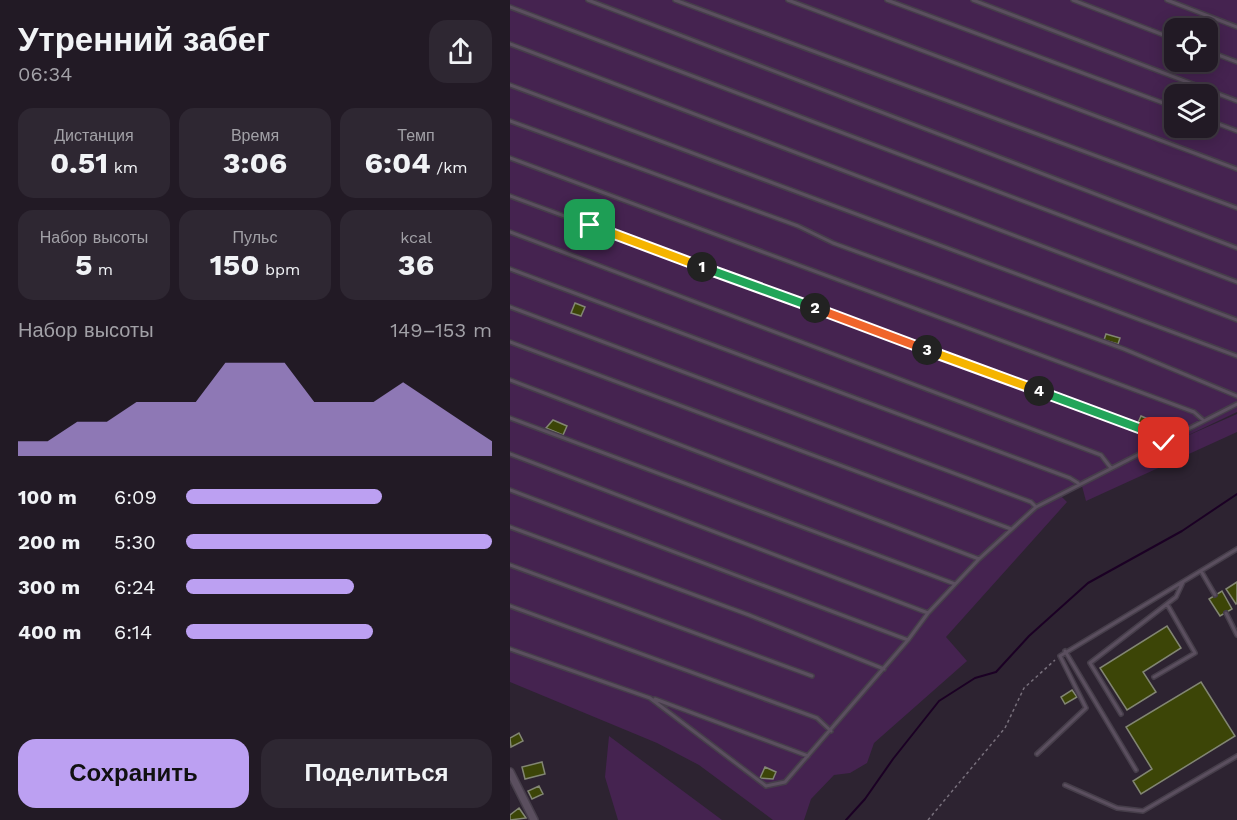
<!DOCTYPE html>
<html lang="ru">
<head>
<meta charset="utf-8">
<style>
	:root { --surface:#221a25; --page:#2e2732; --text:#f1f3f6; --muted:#a2a1a7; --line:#3f3842; --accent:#bca0f2 }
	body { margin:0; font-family:"Work Sans",sans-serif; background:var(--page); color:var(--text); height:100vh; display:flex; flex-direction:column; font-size:22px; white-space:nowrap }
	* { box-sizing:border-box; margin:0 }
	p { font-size:20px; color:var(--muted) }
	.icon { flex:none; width:33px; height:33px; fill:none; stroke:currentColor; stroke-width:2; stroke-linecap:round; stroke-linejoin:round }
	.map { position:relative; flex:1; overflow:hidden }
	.drawer { display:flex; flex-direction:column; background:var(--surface); width:510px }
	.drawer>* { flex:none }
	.fabs { position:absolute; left:654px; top:18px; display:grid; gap:12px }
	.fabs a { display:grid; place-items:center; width:54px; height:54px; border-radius:12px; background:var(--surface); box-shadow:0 3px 15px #0003,0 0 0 2px var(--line); font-size:30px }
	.pin { position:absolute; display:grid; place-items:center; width:51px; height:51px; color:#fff; margin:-26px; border-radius:12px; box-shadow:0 3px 9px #0006 }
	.km { position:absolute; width:30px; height:30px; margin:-15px; border-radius:50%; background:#222; color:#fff; font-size:16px; line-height:30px; text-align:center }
	.round { display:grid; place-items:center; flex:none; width:63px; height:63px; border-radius:18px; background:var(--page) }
	.overview { display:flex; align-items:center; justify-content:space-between; height:102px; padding:0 18px }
	h1 { font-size:33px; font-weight:700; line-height:45px }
	.figures { display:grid; grid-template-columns:repeat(3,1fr); gap:9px; height:102px; padding:6px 18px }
	.figures div { display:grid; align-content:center; border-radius:15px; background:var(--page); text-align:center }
	.figures b { font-size:30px; font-weight:700 }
	.figures small { font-size:16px; font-weight:400 }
	.figures p { font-size:16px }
	.chart { height:168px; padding:12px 18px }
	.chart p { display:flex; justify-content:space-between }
	.chart svg { width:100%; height:108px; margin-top:6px; fill:var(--accent); opacity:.7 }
	.action { display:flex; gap:12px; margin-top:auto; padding:12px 18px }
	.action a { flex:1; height:69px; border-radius:18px; background:var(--accent); color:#111; font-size:24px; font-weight:700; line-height:69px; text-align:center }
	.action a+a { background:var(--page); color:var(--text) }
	ul { padding:0 18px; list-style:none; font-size:20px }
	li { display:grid; grid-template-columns:96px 72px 1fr; align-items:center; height:45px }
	li i { height:15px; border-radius:8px; background:var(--accent) }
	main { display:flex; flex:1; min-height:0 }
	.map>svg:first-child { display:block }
	.green { fill:#452350; fill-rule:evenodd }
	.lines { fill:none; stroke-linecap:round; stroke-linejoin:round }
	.stream { stroke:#1b0024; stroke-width:2 }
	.building { fill:#3c4507; stroke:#828673; stroke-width:1.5 }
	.service-casing { stroke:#463e4a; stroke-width:6 }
	.minor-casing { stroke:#463e4a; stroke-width:10 }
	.path { stroke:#78707c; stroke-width:1.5; stroke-dasharray:3 3; stroke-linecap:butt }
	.service { stroke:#5b4f5f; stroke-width:3 }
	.minor { stroke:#5b4f5f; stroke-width:7 }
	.split-1-casing { stroke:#fff; stroke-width:12 }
	.split-2-casing { stroke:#fff; stroke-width:12 }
	.split-3-casing { stroke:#fff; stroke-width:12 }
	.split-4-casing { stroke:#fff; stroke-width:12 }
	.split-5-casing { stroke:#fff; stroke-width:12 }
	.split-1 { stroke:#f5b400; stroke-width:8 }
	.split-2 { stroke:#22a559; stroke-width:8 }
	.split-3 { stroke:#f0652b; stroke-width:8 }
	.split-4 { stroke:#f5b400; stroke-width:8 }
	.split-5 { stroke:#22a559; stroke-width:8 }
</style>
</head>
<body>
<main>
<section class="drawer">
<div class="overview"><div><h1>Утренний забег</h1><p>06:34</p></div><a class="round"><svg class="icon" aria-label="share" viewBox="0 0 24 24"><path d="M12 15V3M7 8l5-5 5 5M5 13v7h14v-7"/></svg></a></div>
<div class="figures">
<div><p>Дистанция</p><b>0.51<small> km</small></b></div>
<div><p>Время</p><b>3:06</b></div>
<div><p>Темп</p><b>6:04<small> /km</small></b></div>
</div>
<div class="figures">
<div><p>Набор высоты</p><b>5<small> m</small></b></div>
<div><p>Пульс</p><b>150<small> bpm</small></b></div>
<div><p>kcal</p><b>36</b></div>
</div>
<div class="chart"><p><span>Набор высоты</span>149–153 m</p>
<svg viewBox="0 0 160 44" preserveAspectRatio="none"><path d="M0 44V38L10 38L20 30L30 30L40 22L50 22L60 22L70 6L80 6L90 6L100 22L110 22L120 22L130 14L140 22L150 30L160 38V44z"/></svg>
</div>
<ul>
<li><b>100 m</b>6:09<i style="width:64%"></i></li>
<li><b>200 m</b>5:30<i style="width:100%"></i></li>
<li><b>300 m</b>6:24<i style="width:55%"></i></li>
<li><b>400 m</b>6:14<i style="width:61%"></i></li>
</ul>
<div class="action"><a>Сохранить</a><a>Поделиться</a></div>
</section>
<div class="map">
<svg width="727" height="820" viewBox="0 0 727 820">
	<rect width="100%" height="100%" fill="#2d2331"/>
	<!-- green -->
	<path class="green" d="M0,0h727v412l-57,27 57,-25v18l-151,69 -4,-15 -21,10 6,6 -121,135 21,24 -93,82 -7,20 -17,10 -16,2 -23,24 -7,21h-31l-74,-55 -42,-22 -147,-61zM664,28h34v34h-34zM664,94h34v34h-34z
		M99,736l113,84h-104l-13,-43z"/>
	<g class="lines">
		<!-- stream -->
		<path class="stream" d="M336,820l19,-21 28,-40 46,-58 36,-23 21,-6 33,-36 59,-53 94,-52 55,-37"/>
	</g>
	<!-- building -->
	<path class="building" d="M65,303l10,4 -4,9 -10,-3z
		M596,334l14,4 -2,6 -14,-4z
		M631,416l14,6 -3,9 -15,-6z
		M43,420l14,6 -4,9 -17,-7z
		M727,582v21l-1,1 -10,-15z
		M712,591l10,18 -12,7 -11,-17z
		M657,626l14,22 -38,24 13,20 -29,18 -27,-42z
		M691,682l34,54 -94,58 -8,-13 19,-12 -26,-42z
		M562,690l5,7 -12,7 -4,-7z
		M9,733l4,8 -12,6 -1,-9z
		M32,762l3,12 -20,5 -3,-12z
		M255,767l11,5 -3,7 -13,-1z
		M29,786l4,8 -11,5 -4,-8z
		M9,808l7,10 -16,2v-5z"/>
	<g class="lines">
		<defs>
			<path id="service" d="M78,0l649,248
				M165,0l562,208
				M278,0l449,169
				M377,0l287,107
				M463,0l264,101
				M563,0l101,39
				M657,0l70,27
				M0,7l727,275
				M0,44l727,276
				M698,51l29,11
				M0,85l727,271
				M698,120l29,11
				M0,121l288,105 35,17 291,106 113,47
				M0,158l684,254 9,8
				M0,196l642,237 12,10
				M0,232l591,223 10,13
				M0,269l560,209 8,5
				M0,307l521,195 5,5
				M0,342l501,187
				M0,380l469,179
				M0,418l445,166
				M0,454l418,159
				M0,490l398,150
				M0,527l239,88 135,54
				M0,565l302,111
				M691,571l14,24
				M0,606l307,112 14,13
				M716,613l11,22
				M0,649l140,49 116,88 19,-4 123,-142 20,-27 51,-54 57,-52 201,-103
				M555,651l71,119
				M644,677l41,-24 -28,-49
				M145,699l153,57
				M611,714l-31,-51 86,-66 7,-15
				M527,754l49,-46 -26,-52 177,-107
				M555,785l52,23 26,3 94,-55"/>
			<path id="minor" d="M0,772l24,48"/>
		</defs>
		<!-- service casing -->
		<use href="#service" class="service-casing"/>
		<!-- minor casing -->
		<use href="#minor" class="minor-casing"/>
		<!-- path -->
		<path class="path" d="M418,820l77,-92 19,-40 31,-28"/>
		<!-- service -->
		<use href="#service" class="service"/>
		<!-- minor -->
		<use href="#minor" class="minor"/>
	</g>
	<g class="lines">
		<defs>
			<path id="split-1" d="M80,225l112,42"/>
			<path id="split-2" d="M192,267l113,41"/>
			<path id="split-3" d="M305,308l112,42"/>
			<path id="split-4" d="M417,350l112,41"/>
			<path id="split-5" d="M529,391l113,42 12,10"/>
		</defs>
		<!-- split-1 casing -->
		<use href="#split-1" class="split-1-casing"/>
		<!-- split-2 casing -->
		<use href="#split-2" class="split-2-casing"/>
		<!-- split-3 casing -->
		<use href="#split-3" class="split-3-casing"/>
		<!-- split-4 casing -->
		<use href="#split-4" class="split-4-casing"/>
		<!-- split-5 casing -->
		<use href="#split-5" class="split-5-casing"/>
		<!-- split-1 -->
		<use href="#split-1" class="split-1"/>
		<!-- split-2 -->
		<use href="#split-2" class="split-2"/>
		<!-- split-3 -->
		<use href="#split-3" class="split-3"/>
		<!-- split-4 -->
		<use href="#split-4" class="split-4"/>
		<!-- split-5 -->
		<use href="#split-5" class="split-5"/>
	</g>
</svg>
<div class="fabs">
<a><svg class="icon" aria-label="locate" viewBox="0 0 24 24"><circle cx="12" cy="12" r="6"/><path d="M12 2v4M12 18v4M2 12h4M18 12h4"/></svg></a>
<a><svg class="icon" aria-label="layers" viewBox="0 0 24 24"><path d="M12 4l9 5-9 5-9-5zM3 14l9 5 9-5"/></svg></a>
</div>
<div class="pin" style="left:80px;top:225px;background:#1e9e55"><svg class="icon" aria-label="arrive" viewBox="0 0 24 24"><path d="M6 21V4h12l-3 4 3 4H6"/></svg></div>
<div class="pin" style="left:654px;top:443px;background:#d93025"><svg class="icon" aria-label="check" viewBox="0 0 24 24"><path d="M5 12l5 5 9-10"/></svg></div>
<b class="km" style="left:192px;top:267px">1</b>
<b class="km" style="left:305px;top:308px">2</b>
<b class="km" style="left:417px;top:350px">3</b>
<b class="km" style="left:529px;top:391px">4</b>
</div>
</main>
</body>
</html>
